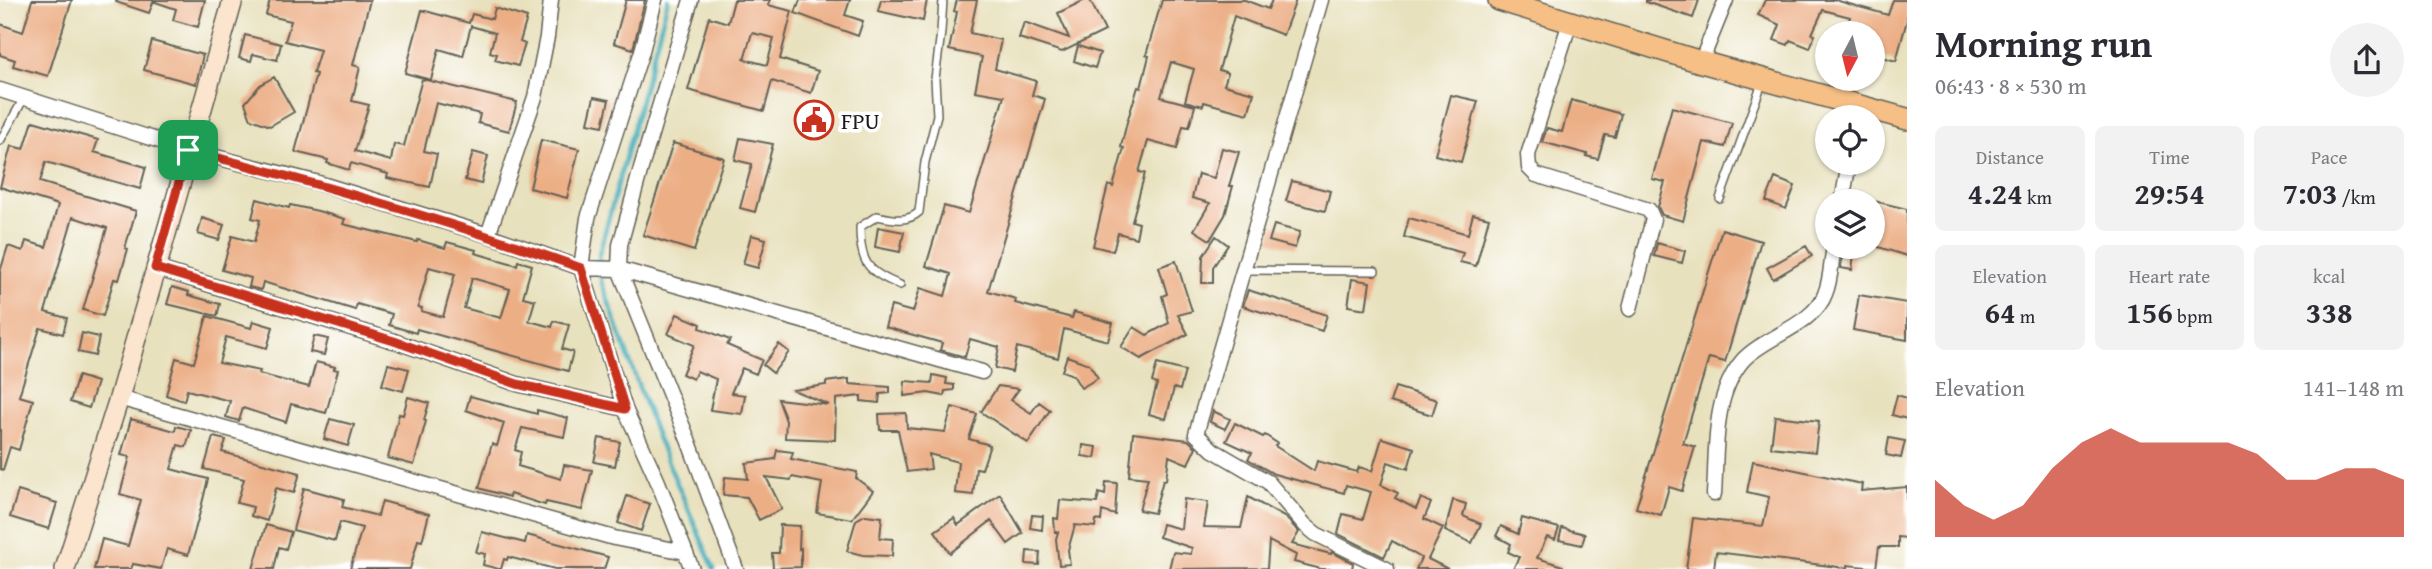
<!DOCTYPE html>
<html lang="en">
<head>
<meta charset="utf-8">
<style>
	:root { --surface:#fff; --page:#f2f2f3; --text:#2b2b33; --muted:#7c7c81; --accent:#c8321e }
	body { margin:0; font-family:"Gentium Book Plus",serif; background:var(--page); color:var(--text); height:100vh; display:flex; flex-direction:column; font-size:26px; white-space:nowrap }
	* { box-sizing:border-box; margin:0 }
	p { font-size:23px; color:var(--muted) }
	.icon { flex:none; width:38px; height:38px; fill:none; stroke:currentColor; stroke-width:2; stroke-linecap:round; stroke-linejoin:round }
	.map { position:relative; flex:1; overflow:hidden }
	.drawer { display:flex; flex-direction:column; background:var(--surface); width:525px }
	.drawer>* { flex:none }
	.needle { width:46px; rotate:187deg }
	.buttons { position:absolute; left:1815px; top:21px; display:grid; gap:14px }
	.buttons a { display:grid; place-items:center; width:70px; height:70px; border-radius:50%; background:var(--surface); box-shadow:0 2px 5px #0004; font-size:35px }
	.pin { position:absolute; display:grid; place-items:center; width:60px; height:60px; color:#fff; margin:-30px; border-radius:14px; box-shadow:0 4px 10px #0006 }
	.round { display:grid; place-items:center; flex:none; width:74px; height:74px; border-radius:37px; background:var(--page) }
	.overview { display:flex; align-items:center; justify-content:space-between; height:119px; padding:0 28px }
	h1 { font-size:38px; font-weight:600; line-height:52px }
	.figures { display:grid; grid-template-columns:repeat(3,1fr); gap:10px; height:119px; padding:7px 28px }
	.figures div { display:grid; align-content:center; border-radius:10px; background:var(--page); text-align:center }
	.figures b { font-size:30px; font-weight:600 }
	.figures small { font-size:19px; font-weight:400 }
	.figures p { font-size:19px }
	.chart { height:196px; padding:14px 28px }
	.chart p { display:flex; justify-content:space-between }
	.chart svg { width:100%; height:126px; margin-top:7px; fill:var(--accent); opacity:.7 }
	main { display:flex; flex:1; min-height:0 }
	.map>svg:first-child { display:block }
	.lines { fill:none; stroke-linecap:round; stroke-linejoin:round }
	.stream { stroke:#3babb9; stroke-width:4.5 }
	.building { fill:#ecae85; fill-rule:evenodd }
	.lane-casing { stroke:#636154; stroke-width:10 }
	.street-casing { stroke:#636154; stroke-width:17 }
	.secondary-casing { stroke:#636154; stroke-width:22 }
	.primary-casing { stroke:#636154; stroke-width:24 }
	.lane { stroke:#fff; stroke-width:7 }
	.street { stroke:#fff; stroke-width:14 }
	.secondary { stroke:#fbe5cf; stroke-width:19 }
	.primary { stroke:#f5bf86; stroke-width:21 }
	.route-casing { stroke:#fff; stroke-width:14 }
	.route { stroke:#c8321e; stroke-width:9 }
	.labels { text-anchor:middle; dominant-baseline:central; stroke-width:7; stroke-linejoin:round; paint-order:stroke }
	.poi-label { font-size:23px; fill:#1c1c1c; stroke:#fff; text-anchor:start }
</style>
</head>
<body>
<main>
<div class="map">
<svg width="1907" height="569" viewBox="0 0 1907 569">
	<rect width="100%" height="100%" fill="#fff"/>
	<filter id="ink" filterUnits="userSpaceOnUse"><feTurbulence type="fractalNoise" baseFrequency=".0143" numOctaves="2"/><feDisplacementMap in="SourceGraphic" scale="14" xChannelSelector="R" yChannelSelector="G"/><feConvolveMatrix kernelMatrix="1 2 1 2 8 2 1 2 1" color-interpolation-filters="sRGB"/></filter>
	<filter id="wash" filterUnits="userSpaceOnUse"><feTurbulence type="fractalNoise" baseFrequency=".00686" numOctaves="4" result="noise"/><feDisplacementMap in="SourceGraphic" scale="28" xChannelSelector="R" yChannelSelector="G"/><feGaussianBlur stdDeviation="1.57" result="paint"/><feColorMatrix in="noise" values="0 0 0 0 0 0 0 0 0 0 0 0 0 0 0 0 0 1.4 0 .05"/><feComposite in="paint" operator="in"/></filter>
	<g filter="url(#wash)">
		<rect width="100%" height="100%" fill="#e8e1bd"/>
		<g class="lines">
			<!-- stream -->
			<path class="stream" d="M668,0l-69,254 2,27 56,156 57,132"/>
		</g>
		<g id="blocks">
			<!-- building -->
			<path class="building" d="M32,0h40l-24,76 -35,-10 2,-6 -15,-5v-31l23,8z
				M117,0h37l-5,13 -33,-11z
				M156,0h49l-7,27 -25,-7 3,-11 -21,-7z
				M270,0h100l-17,65 7,2 -8,34 17,4 -14,46 36,10 3,-17 10,2 18,-67 95,23 -8,29 -31,-8 2,-9 -44,-11 -12,48 13,3 -7,33 -43,-9 1,-4 -37,-11 -2,7 -22,-7 1,-3 -33,-8 21,-78 -3,-1 7,-23 -35,-9 6,-20 -25,-6z
				M626,0h19l-12,49 -19,-6z
				M734,0h36l-2,5 24,6 -12,48 38,12 -7,22 -39,-12 -8,30 -76,-21 21,-73 19,6zM752,33l22,5 -7,27 -23,-6z
				M800,0h50l-5,15 18,6 -5,15 -63,-23z
				M881,0h46l-4,21 -45,-10z
				M957,0h20l-7,33 31,7 -6,29 41,12 -4,14 13,4 -57,192 28,8 -1,4 57,15 2,-6 39,11 -5,18 -44,-12 -6,29 -41,-11 -5,25 -17,-4 4,-21 -29,-8 -5,18 -25,-7 2,-7 -57,-16 6,-21 22,6 7,-24 25,8 6,-22 -25,-8 18,-60 25,7 35,-117 -29,-5 7,-34 -33,-7 8,-38 -3,-1z
				M1085,0h5l15,31 -43,21 -43,-14 5,-16 45,16 -11,-25z
				M1162,0h83l23,9 4,-9h24l-13,35 -49,-19 -15,54 9,3 -4,12 30,8 -6,21 -44,-12 -1,4 -18,-5 9,-32 -23,-7 -10,35 34,9 -6,21 -6,-1 -6,23 -29,-8 -9,31 6,1 -13,48 7,2 -3,15 -18,-5 -5,18 -20,-5 15,-61 5,2 11,-39 -3,-1 6,-25 11,-35 3,1 8,-32 -3,-1z
				M1646,0h53l-6,18 -47,-16z
				M1765,0h70l53,15 5,-15h14v20l-11,41 -24,-7v-21h-27l5,-16 -27,-7 -11,24 3,1 -5,13 -20,-8 -2,5 -14,-5 6,-15 -22,-10z
				M495,8l32,10 -7,24 5,2 -7,22 -23,-6 2,-6 -7,-2 5,-19 -24,-7 -8,30 -24,-7 -8,31 -26,-7 17,-63 47,13 3,-9 20,5z
				M245,35l36,9 -4,16 -24,-6 -2,7 -12,-3z
				M152,41l51,14 -7,29 -52,-14z
				M1078,46l22,7 -5,15 -21,-7z
				M274,77l20,35 -24,14 -19,-7 -6,-16 15,-18z
				M1451,95l27,6 -17,61 -26,-7z
				M594,97l15,3 -6,26 -15,-3z
				M1571,100l50,14 -6,23 -10,-2 -7,24 -12,-3 1,-2 -45,-12 5,-14 15,4z
				M1672,107l60,16 -7,24 -21,-5 -21,79 -21,-6 -4,-8 7,-25 -13,-3z
				M33,121l65,19 -4,12 52,15 -6,22 -94,-27 -6,20 96,29 -11,37 3,1 -9,31 -5,-1 -11,37 -20,-6 24,-82 -34,-11 -28,95 22,6 -4,16 -23,-6 -21,68 14,4 -14,50 -9,-3 -7,23 -3,-1v-197l8,-26 15,5 3,-10 20,6 12,-42 -58,-18 11,-41 13,3z
				M740,138l33,6 -18,68 -15,-4 12,-44 -17,-4z
				M541,140l38,9 -12,49 -37,-10z
				M673,143l51,15 -30,93 -51,-16z
				M1222,148l17,4 -10,34h4l-8,29 -15,25 -16,-10 16,-27 -18,-5 6,-24 16,4z
				M473,152l15,4 -7,28 -16,-4z
				M1775,178l20,8 -9,23 -20,-8z
				M1292,181l38,10 -5,20 -39,-10z
				M257,199l32,9 1,-3 28,6 27,8 -2,5 74,18 1,-2 27,8 2,-6 29,8 -1,3 42,12 1,-4 14,4 -9,32 12,3 -6,21 23,6 2,-6 15,4 -7,24 11,3 -5,19 -151,-42 -1,4 -27,-8 3,-11 -35,-10 -2,6 -92,-28 -2,8 -12,-3 2,-9 -29,-8 10,-34 22,6 6,-22 -8,-2zM429,267l26,7 -12,43 -22,-6 1,-3 -4,-1zM472,278l38,11 -9,29 -37,-10z
				M1874,201l33,8v47l-35,-11z
				M1473,214l16,4 -13,48 -16,-4 3,-9 -59,-16 5,-19 59,16z
				M202,218l22,7 -5,15 -21,-6z
				M1274,225l26,7 -5,16 -26,-7z
				M878,227l26,5 -4,20 -25,-5z
				M1722,229l39,12 -36,121 -16,-4 -8,26 -18,59 12,4 -13,44 -13,-4 -8,28 -25,-7z
				M751,235l15,4 -8,29 -15,-4z
				M1216,236l12,9 -15,22v16h-11l1,-27z
				M1657,243l28,8 -3,12 -28,-7z
				M1806,246l6,10 -39,23 -6,-11z
				M1843,247h12l-3,23 -11,-2z
				M1176,261l16,50 -14,4 10,19 -47,25 -20,-12 13,-20 13,8 22,-12 -7,-27 5,-2 -8,-27z
				M1352,279l18,3 -4,27 -18,-3z
				M172,287l17,5 -1,3 32,9 -3,12 -50,-12z
				M1248,290l79,25 -5,16 -79,-25z
				M1859,295l48,8v37l-54,-10z
				M677,314l24,10 -1,4 30,12 -3,5 35,15 -6,14 -14,-6 -11,25 14,2 -3,19 -32,-4 6,-31 -19,-8 -4,8 -11,-5 12,-29 -26,-11z
				M207,316l44,12 2,-7 20,6 -6,21 -41,-11 -7,26 41,8 -1,3 50,13 7,-25 19,5 -1,2 4,1 -12,43 -35,-9 -5,18 -43,-14 -4,13 -13,-4 4,-16 -43,-11 -3,11 -18,-6 10,-37 18,5z
				M82,333l17,4 -4,19 -17,-4z
				M314,336l14,3 -4,16 -14,-3z
				M779,344l10,8 -16,21 -10,-8z
				M1067,356l22,8 9,14 -17,10 -8,-13 -11,-4z
				M388,364l21,5 -6,22 -21,-6z
				M1157,364l28,7 -5,19 -6,-2 -8,31 -17,-5 8,-30 -5,-2z
				M933,375l14,3 -1,6 8,1v5l-9,1 -1,5 -16,-3 -24,3 1,-15 27,2z
				M78,376l19,6 -8,26 -19,-6z
				M849,379v5l41,3v6l-10,1 -1,9 -18,-2v-5l-25,3 -1,41 -50,-2 1,-17 -8,-22 51,6 -36,-15 33,-5v-3z
				M998,386l21,3 -8,11 20,13 8,-11 11,8 -22,33 -47,-31z
				M1395,387l42,13 -5,15 -42,-13z
				M1897,395l10,3v21l-15,-4z
				M470,396l67,18v-4l31,8 -4,19 -42,-9 -7,22 6,2 -3,14 43,13 3,-14 28,5 -10,40 -36,-8 -1,3 -35,-11 -1,3 -30,-9 13,-44 5,2 7,-23 -38,-13z
				M408,397l21,6 -5,17 2,1 -12,44 -26,-7 11,-44 4,1z
				M952,407l25,7 -8,25 21,6 -8,24 -6,-1 -3,27 -18,-2 3,-31 -29,-8 2,15 -24,3 -9,-42h-18l-1,-16 27,-1 1,15 38,4z
				M1213,411l17,8 -5,10 -15,-7z
				M1775,416l44,5 -4,31 -44,-5z
				M131,419l44,12 1,-5 15,4 -5,17 -8,-2 -7,24 37,10 -8,33 -12,43 -21,-6 -6,20 -28,-5 -2,5h-37l8,-30 26,7 13,-46 -21,-6 10,-37 -9,-2z
				M330,419l24,6 -6,21 -24,-7z
				M1235,423l28,14 2,-2 12,8 -2,3 39,25 3,-10 40,11 2,-5 13,4 10,-33 32,10 -6,21 -20,-7 -7,23 17,8 -3,5 21,11 5,-11 10,5 -7,16 19,9 -15,31 20,10h-32l5,-11 -29,-17 -8,16 -46,-23 5,-20 20,5 8,-27 -25,-7 -2,8 -70,-19 -26,-15 4,-6 -26,-12z
				M1133,433l55,7 8,7 -8,17 -19,-8 -3,24h-3l-9,33 -15,-3 9,-32 -19,-2z
				M213,437l13,3 -4,12 78,21 -6,20 -18,-5 -9,33 -16,-5 2,-9 -16,-4 7,-24 -40,-10z
				M599,438l21,4 -5,24 -21,-4z
				M1889,438l16,3 -4,17 -15,-3z
				M1083,445l14,2 -2,11 -13,-2z
				M777,450l16,2 -2,7 66,13 -1,6 17,13 -21,28 -35,-6 5,-30 -30,-6 -1,3 -25,-3 16,32 -23,11 -12,-23 -24,-2 2,-18 23,2 -2,-16 29,-4z
				M1753,461l109,23 -1,7 46,-4v51l-9,-1v10h-19l-3,21 -29,-3v3l-131,-16 -2,17h-28l7,-51 70,8 6,-29 -22,-5z
				M1106,482l11,1 -2,32 -13,-4 -1,10 -5,-1 -1,7 -20,-2 -7,25 2,14 -11,1 -3,-26 2,-7h-3l-1,-14 4,1 2,-19 37,3 2,-10 6,2z
				M304,488l40,11 -2,8 36,9 4,-15 47,13 -7,27 -4,-1 -8,29h-60l12,-41 -22,-6 -5,19 -42,-11z
				M18,491l39,12 -8,26 -39,-12z
				M1000,494l23,39 -15,11 -17,-23 -41,32 -15,-22 19,-13 4,7z
				M627,496l23,8 -9,27 -23,-8z
				M1248,497l38,21 13,14 -7,12 39,10 1,-2 21,11 -1,6h-31l-27,-7 2,-7 -27,-14 -2,27 -98,1 4,-17 18,2 1,-6 -33,-11 3,-13 19,5 3,-30 24,3 -4,25 37,1z
				M1453,500l13,4 -3,12 18,8 -9,19 -27,-12z
				M865,515l17,2 -2,21 13,1 -1,17 -29,-1 -16,-4 9,-31z
				M1032,515l11,1 -1,14 -12,-2z
				M1522,518l37,10 -4,12 -8,-3 -10,21 26,8v3h-50l6,-12 -11,-5 3,-8 -15,-8 5,-10 17,8z
				M266,525l25,7 -5,17 -7,-2 -5,22h-21z
				M780,525l20,1 -1,23 2,-1v19l-28,1 -1,-15h7z
				M1562,528l23,6 -3,11 -23,-5z
				M482,532l43,11 2,-8 81,22 -4,12h-49l-47,-12 -1,3 -3,-1 -3,10h-2l-16,-4 2,-11 -9,-2z
				M1027,551l13,1 -1,13 -13,-1z"/>
		</g>
	</g>
	<g filter="url(#ink)">
		<use href="#blocks" fill-opacity="0" stroke="#636154" stroke-width="2"/>
		<g class="lines">
			<defs>
				<path id="lane" d="M0,141l24,-43
					M1720,199l42,-116
					M1244,270l131,1
					M900,285c-33,-13 -40,-23 -40,-58l17,-11c15,3 30,7 42,-4l6,-50 12,-47 -2,-36 6,-47 2,-32"/>
				<path id="street" d="M655,0l-13,51 -54,167 -7,50 44,141 33,73 34,87
					M691,0l-50,168 -21,77 -1,24 70,173 47,127
					M1321,0l-125,434 17,16 55,32 37,43 11,9 71,35
					M1570,22l-42,133 1,13 7,7 113,35 4,9 -23,90
					M1701,62l25,-62
					M0,90l188,60 127,32 173,53 93,33 38,1 363,103
					M1842,201l7,-38
					M488,235l47,-138 12,-60 4,-37
					M155,268l239,73 123,43 108,25
					M119,398l495,140 71,14
					M1714,494c3,-44 -2,-98 29,-134 21,-23 71,-35 82,-66 6,-14 6,-32 9,-47"/>
				<path id="secondary" d="M65,569l54,-171 114,-398"/>
				<path id="primary" d="M1499,0l202,62 206,57"/>
			</defs>
			<!-- lane casing -->
			<use href="#lane" class="lane-casing"/>
			<!-- street casing -->
			<use href="#street" class="street-casing"/>
			<!-- secondary casing -->
			<use href="#secondary" class="secondary-casing"/>
			<!-- primary casing -->
			<use href="#primary" class="primary-casing"/>
			<!-- lane -->
			<use href="#lane" class="lane"/>
			<!-- street -->
			<use href="#street" class="street"/>
			<!-- secondary -->
			<use href="#secondary" class="secondary"/>
			<!-- primary -->
			<use href="#primary" class="primary"/>
		</g>
	</g>
	<g class="lines" filter="url(#ink)">
		<defs>
			<path id="route" d="M188,150c133,34 264,72 393,118l44,141 -108,-25 -123,-43 -239,-73z"/>
		</defs>
		<!-- route casing -->
		<use href="#route" class="route-casing"/>
		<!-- route -->
		<use href="#route" class="route"/>
	</g>
	<!-- icons -->
	<defs>
		<symbol id="civic-ring" viewBox="-11 -11 22 22"><circle r="9.5" fill="#fff" stroke="#c8321e" stroke-width="1.5"/><path d="M-.6-6.5H3V-4.5H.6V-3L4-1V1h2V6H-6V1h2V-1L-.6-3ZM-1.2 2.5V6h2.4V2.5Z" fill="#c8321e"/></symbol>
	</defs>
	<g fill-rule="evenodd">
		<use href="#civic-ring" x="792" y="98" width="44" height="44"/>
	</g>
	<g class="labels">
		<!-- poi labels -->
		<g class="poi-label">
			<text x="841" y="120">FPU</text>
		</g>
	</g>
</svg>
<div class="buttons">
<a><svg class="needle" viewBox="-14 -14 28 28"><path d="M0-13l5 13h-10z" fill="#e53935"/><path d="M0 13l5-13h-10z" fill="#7c7c81"/></svg></a>
<a><svg class="icon" aria-label="locate" viewBox="0 0 24 24"><circle cx="12" cy="12" r="6"/><path d="M12 2v4M12 18v4M2 12h4M18 12h4"/></svg></a>
<a><svg class="icon" aria-label="layers" viewBox="0 0 24 24"><path d="M12 4l9 5-9 5-9-5zM3 14l9 5 9-5"/></svg></a>
</div>
<div class="pin" style="left:188px;top:150px;background:#1e9e55"><svg class="icon" aria-label="arrive" viewBox="0 0 24 24"><path d="M6 21V4h12l-3 4 3 4H6"/></svg></div>
</div>
<section class="drawer">
<div class="overview"><div><h1>Morning run</h1><p>06:43 · 8 × 530 m</p></div><a class="round"><svg class="icon" aria-label="share" viewBox="0 0 24 24"><path d="M12 15V3M7 8l5-5 5 5M5 13v7h14v-7"/></svg></a></div>
<div class="figures">
<div><p>Distance</p><b>4.24<small> km</small></b></div>
<div><p>Time</p><b>29:54</b></div>
<div><p>Pace</p><b>7:03<small> /km</small></b></div>
</div>
<div class="figures">
<div><p>Elevation</p><b>64<small> m</small></b></div>
<div><p>Heart rate</p><b>156<small> bpm</small></b></div>
<div><p>kcal</p><b>338</b></div>
</div>
<div class="chart"><p><span>Elevation</span>141–148 m</p>
<svg viewBox="0 0 160 44" preserveAspectRatio="none"><path d="M0 44V24L10 33L20 38L30 33L40 20L50 11L60 6L70 11L80 11L90 11L100 11L110 15L120 24L130 24L140 20L150 20L160 24V44z"/></svg>
</div>
</section>
</main>
</body>
</html>
